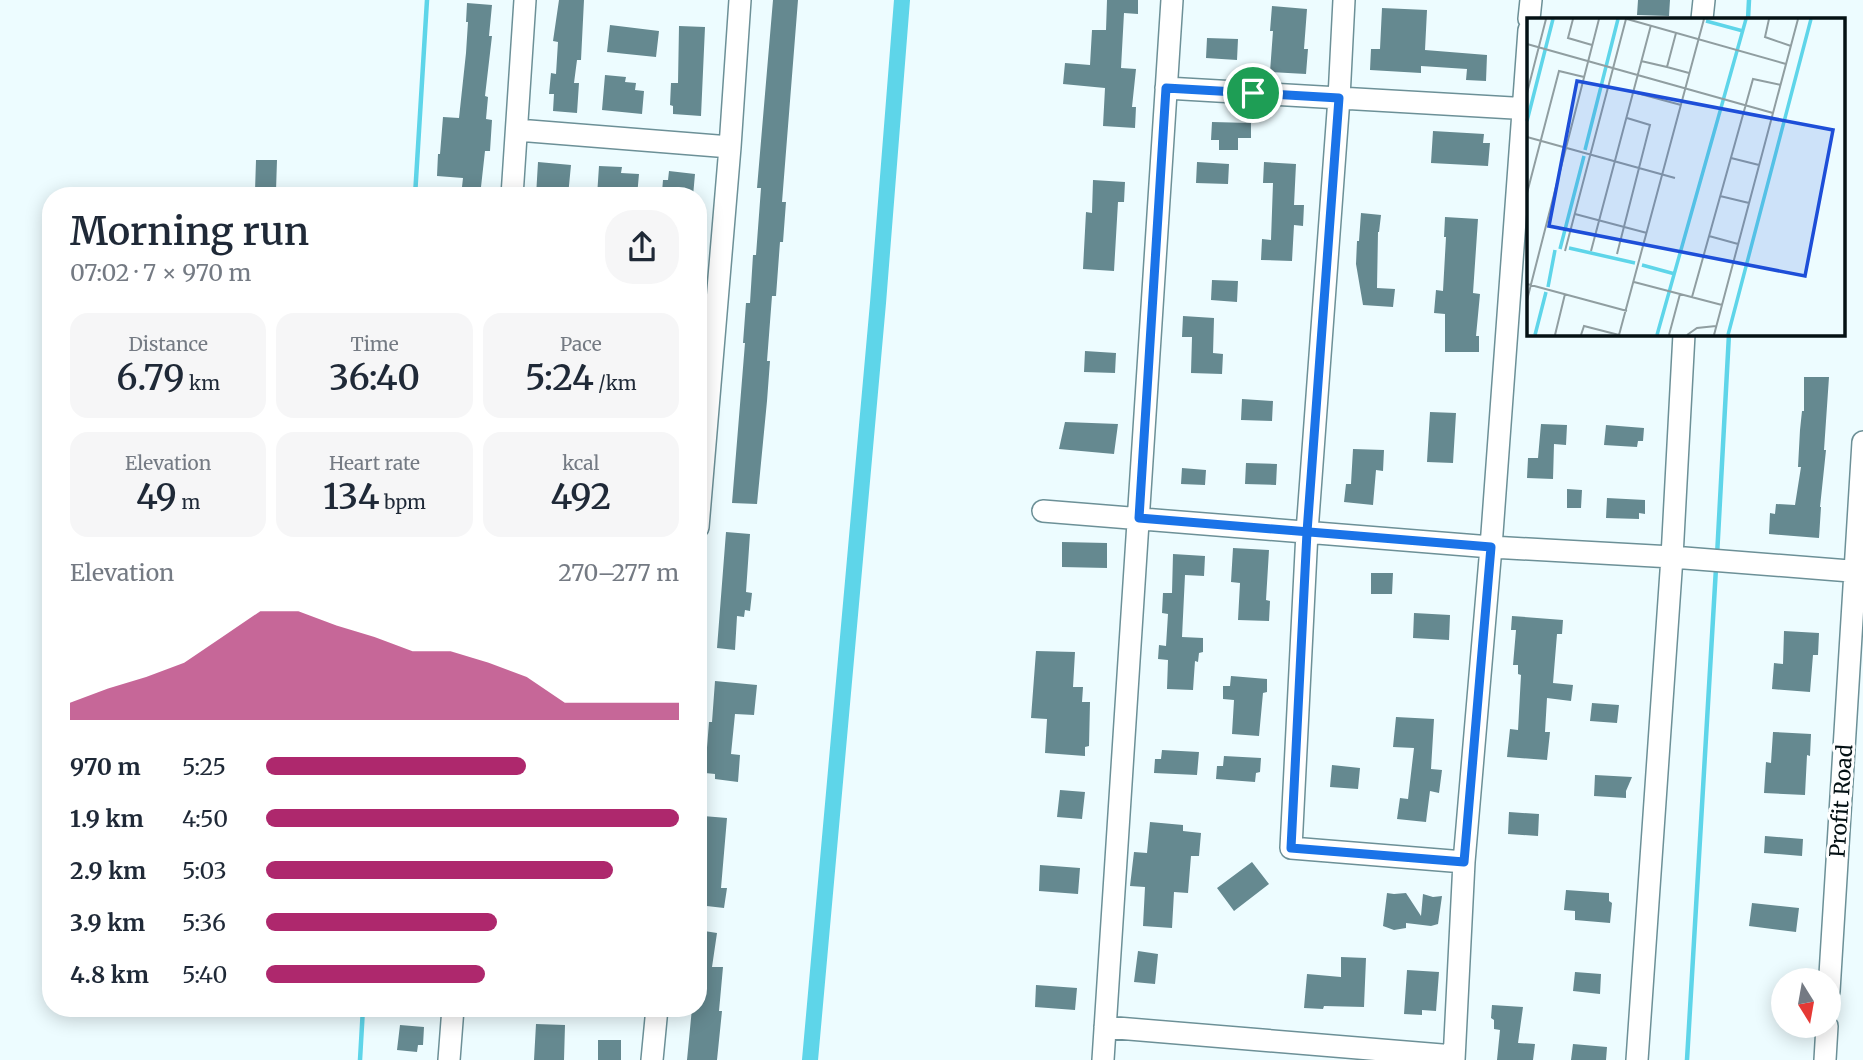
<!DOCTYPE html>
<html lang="en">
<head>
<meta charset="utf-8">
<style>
	:root { --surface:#fff; --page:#f6f6f7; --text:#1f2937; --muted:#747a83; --accent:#ae286d }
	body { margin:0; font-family:Merriweather,serif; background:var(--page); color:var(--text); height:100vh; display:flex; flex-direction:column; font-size:26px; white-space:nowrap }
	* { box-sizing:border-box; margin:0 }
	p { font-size:23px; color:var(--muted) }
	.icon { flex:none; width:38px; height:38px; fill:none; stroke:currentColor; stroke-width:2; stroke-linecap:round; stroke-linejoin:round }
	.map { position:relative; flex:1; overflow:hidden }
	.side { position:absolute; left:42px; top:187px; width:665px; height:830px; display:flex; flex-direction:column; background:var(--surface); border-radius:28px; box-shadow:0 4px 18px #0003 }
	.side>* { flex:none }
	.needle { width:46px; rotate:169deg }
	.controls { position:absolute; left:1771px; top:968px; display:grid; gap:14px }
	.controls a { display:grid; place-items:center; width:70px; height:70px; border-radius:50%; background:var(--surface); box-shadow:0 4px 18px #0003; font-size:35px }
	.pin { position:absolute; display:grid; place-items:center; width:60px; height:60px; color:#fff; margin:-30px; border:4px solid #fff; border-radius:50%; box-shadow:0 2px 7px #0007 }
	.round { display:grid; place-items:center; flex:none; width:74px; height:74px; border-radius:28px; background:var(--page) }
	.head { display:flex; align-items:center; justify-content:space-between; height:119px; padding:0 28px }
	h1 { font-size:38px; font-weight:600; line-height:52px }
	.figures { display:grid; grid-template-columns:repeat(3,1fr); gap:10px; height:119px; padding:7px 28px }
	.figures div { display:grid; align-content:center; border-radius:18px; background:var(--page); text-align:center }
	.figures b { font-size:35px; font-weight:600 }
	.figures small { font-size:19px; font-weight:400 }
	.figures p { font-size:19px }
	.chart { height:196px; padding:14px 28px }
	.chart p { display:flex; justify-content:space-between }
	.chart svg { width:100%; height:126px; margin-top:7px; fill:var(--accent); opacity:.7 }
	ul { padding:0 28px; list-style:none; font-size:23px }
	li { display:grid; grid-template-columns:112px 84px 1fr; align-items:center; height:52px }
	li i { height:18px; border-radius:9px; background:var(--accent) }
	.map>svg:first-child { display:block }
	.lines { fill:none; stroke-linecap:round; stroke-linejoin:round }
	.stream { stroke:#5ed5e9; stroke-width:4.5 }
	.canal { stroke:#5ed5e9; stroke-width:16 }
	.building { fill:#658990 }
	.minor-casing { stroke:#6c9097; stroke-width:24 }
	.minor { stroke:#fff; stroke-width:21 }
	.route-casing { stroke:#fff; stroke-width:14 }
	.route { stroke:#1a73e8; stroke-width:9 }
	.labels { text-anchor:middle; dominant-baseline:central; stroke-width:6; stroke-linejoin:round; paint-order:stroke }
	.street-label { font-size:21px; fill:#041114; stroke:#fff }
	.inset-river { fill:none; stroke:#5ed5e9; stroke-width:3.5 }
	.inset-road { fill:none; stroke:#909ea1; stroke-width:2 }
	.view { fill:#1d4ed8; fill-opacity:0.15; stroke:#1d4ed8; stroke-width:3.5 }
	.inset-edge { fill:none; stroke:#041114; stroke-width:3.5 }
</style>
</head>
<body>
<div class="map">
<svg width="1863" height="1060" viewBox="0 0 1863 1060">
	<rect width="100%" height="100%" fill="#edfcff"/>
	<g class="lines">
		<!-- stream -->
		<path class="stream" d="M1748,19l1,-19
			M415,196l12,-196
			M1717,556l12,-222
			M360,1060l3,-52
			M1687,1060l29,-492"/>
		<!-- canal -->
		<path class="canal" d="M810,1060l68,-757 24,-303"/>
	</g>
	<!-- building -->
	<path class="building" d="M559,0h25l-3,60h-4l-3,23h5l-2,30 -24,-2 1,-17h-5l2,-21 5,1 2,-32 -5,-1z
		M773,0h25l-16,202h4l-3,40h-3l-4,54h-4l-5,65h3l-3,40 -10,103 -25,-1 13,-160h-2l3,-40h4l3,-48h3l5,-67h-4z
		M1107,0h31v14l-14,-1 -3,55 15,1 -4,38h4l-1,21 -32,-2 2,-38 -42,-4 2,-21 25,2 2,-35h14z
		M1638,0h32l-1,16 -32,-1z
		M467,3l25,2 -3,31h3l-7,60 3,1 -2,22 6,1 -2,31h-5l-5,45h-19l2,-18 -26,-2 1,-22h2l3,-37 16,1 7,-65 2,-31h-2z
		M1272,6l35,3 -3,40h4l-2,25 -36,-2 3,-41h-3z
		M1382,8l45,2 -2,40 62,5 -1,26 -20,-1 1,-11 -46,-3v7l-51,-3 1,-21h9z
		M610,25l49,6 -3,26 -49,-5z
		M679,26l26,1 -4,89 -28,-2v-8l-3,-1 1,-22h7z
		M1207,38l31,1 -1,21 -31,-2z
		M605,75l21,2 -1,5 11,1 -1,7 9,1 -2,23 -40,-4z
		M1212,122l39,1v15h-13v12h-19v-10h-8z
		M1433,131l51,3 -1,9h7l-2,23 -57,-3z
		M256,160h21l-1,31h-21z
		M538,162l33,3 -3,31h-32z
		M1197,162l32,2 -1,20 -32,-1z
		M1264,162l32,2 -2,41h10l-1,21 -9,-1 -2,36 -31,-1 1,-21 9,1 2,-57h-10z
		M599,166l23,1 -1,6 18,1 -2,22h-40z
		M669,171l26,3 -2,22h-28l1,-3 -4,-1 1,-12h5z
		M1093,180l32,2 -1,20h-6l-4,69 -31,-2 3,-57 6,1z
		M1361,213l20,2 -2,17h-1l-1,56 18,1 -2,18 -30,-2 -7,-41 1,-23h2z
		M1445,217l33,2 -5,74 7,1 -4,42h3v16h-34v-38l-11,-1 2,-23 7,1 3,-54h-2z
		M1212,280l26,1 -1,21 -26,-2z
		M1183,316l31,2 -1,35 10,1 -1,20 -31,-1 1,-36h-10z
		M1085,351l31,2 -1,20 -31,-1z
		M1804,377h25l-5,73h2l-6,57h1l-2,31 -50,-4 1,-21 5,1 1,-10 19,1 6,-38h-3l2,-37 2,-19h2z
		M1242,399l31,2 -1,20 -31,-1z
		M1430,412l26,1 -3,50 -26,-1z
		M1065,422l53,2 -4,30 -55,-5z
		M1541,424l26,1 -1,20 -12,-1 -1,35 -26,-1 1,-20h10z
		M1606,425l38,3 -1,13h-5l-1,6 -33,-2z
		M1353,449l31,1 -1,21 -7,-1 -3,35 -29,-3 2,-18h5z
		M1246,463l31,1 -1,21 -31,-1z
		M1182,468l24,2 -1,15 -24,-1z
		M1567,489l15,1 -1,18h-14z
		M1607,498l38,2v14l-6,-1v6l-33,-1z
		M726,532l24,2 -4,58 6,1 -2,18 -5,-1 -1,7 -7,-1 -2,34 -18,-2z
		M1062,542l45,1v25l-45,-1z
		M1233,548l36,2 -3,50 4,1 -1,20 -31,-1 2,-37 -9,-1z
		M1173,554l32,2 -1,20 -19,-1 -3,62 21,1v14l-4,1 -1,9 -3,-1 -2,29 -26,-1 1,-29 -10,-1 1,-14 7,1 2,-32 -6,-1 1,-20h9z
		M1371,573h22l-1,21h-21z
		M1414,613l36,2 -1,25 -36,-2z
		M1512,616l51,4 -1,14h-5l-4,49 20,2 -2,16 -24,-3 -2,34h5l-3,28 -40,-3 3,-28 8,1 3,-55 -3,-1v-9h-5l3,-35h-5z
		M1784,631l35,2 -1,22h-5l-3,37 -38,-3 2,-26 9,1z
		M1036,651l39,1 -2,35h10l-1,15h8l-1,44 -4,1v9l-40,-3 2,-34 -16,-1z
		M1231,676l36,3v13l-4,1 -4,43 -27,-2 2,-34 -11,-1v-13h7z
		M715,681l42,4 -3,30 -19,-1 -4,40 9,1 -2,27 -23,-3v-5l-10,-1 4,-51h3z
		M1592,703l27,2 -2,18 -27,-2z
		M1396,717l38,2 -3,50 11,1 -3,23 -9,-2 -4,31 -29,-3 3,-21 8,1 6,-51 -21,-1z
		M1773,732l38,2 -1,22 -3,-1 -2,40 -41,-2 2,-31 5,1z
		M1162,750l37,2 -2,23 -43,-2 1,-14h6z
		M1224,756l37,2 -1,14 -4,1 -1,9 -39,-3 1,-13h6z
		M1332,765l28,3 -2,21 -28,-2z
		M1595,775l37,2 -6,14v7l-32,-2z
		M1060,790l25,2 -3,27 -25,-2z
		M1509,812l30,2 -1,22 -30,-2z
		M703,816l24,2 -6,70h6l-3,20 -26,-3 3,-39h-3z
		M1150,822l33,3v6l18,2 -2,23h-8l-3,37 -14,-1 -2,36 -29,-2 2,-39 -15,-1 4,-34 13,1z
		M1765,836l38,3 -1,17 -38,-3z
		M1252,862l17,22 -35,27 -17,-23z
		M1040,865l40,3 -2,26 -39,-3z
		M1566,890l43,3v8l3,2 -2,20 -35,-3v-9l-11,-1z
		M1387,893l7,1 12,-1 15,23 2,-22 10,3 9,-1 -4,28 -7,2 -25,-3v5l-12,2 -11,-4z
		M1752,903l47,5 -3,24 -47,-6z
		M698,930l19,3 -5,34h11l-4,44h3l-5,49h-30l5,-52 6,1z
		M1138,951l20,3 -3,30 -21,-2z
		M1341,957l25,1 -2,49 -40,-1 -1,3 -19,-1 3,-34 34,3z
		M1407,970l32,2 -3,39 -14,-1v5l-18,-1z
		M1575,972l26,2 -1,20 -27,-3z
		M1036,985l41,3 -2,22 -40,-3z
		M1492,1005l31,2 -5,36 17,1 -2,16h-36l3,-30 -6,-1v-9l-3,-2z
		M536,1024l29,1 -1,35h-30z
		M400,1025l24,2 -1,18h-5l-1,7 -20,-2z
		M598,1040h23v20h-23z
		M1573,1044l34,3 -1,13h-35z"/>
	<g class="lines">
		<defs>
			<path id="minor" d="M1344,0l-5,98 -32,434 -16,316 173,14
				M1529,19l2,-19
				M1702,19l2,-19
				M1166,88l363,21
				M517,130l213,17
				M512,196l13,-196
				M1043,511l448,36 181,10 191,15
				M698,527l32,-380 10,-147
				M1829,991l34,-549
				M1105,1027l349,29
				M449,1060l4,-52
				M652,1060l5,-52
				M1103,1060l69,-1060
				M1454,1060l10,-198 27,-315 38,-517
				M1637,1060l35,-503 12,-223
				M1825,1060l2,-34"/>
		</defs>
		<!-- minor casing -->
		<use href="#minor" class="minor-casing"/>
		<!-- minor -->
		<use href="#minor" class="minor"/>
	</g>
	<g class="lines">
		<defs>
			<path id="route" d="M1253,93l-87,-5 -27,430 352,29 -27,315 -173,-14 16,-316 32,-434 -86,-5"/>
		</defs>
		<!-- route casing -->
		<use href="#route" class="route-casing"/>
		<!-- route -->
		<use href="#route" class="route"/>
	</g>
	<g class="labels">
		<!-- street labels -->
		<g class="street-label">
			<text transform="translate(1841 801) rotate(-86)">Profit Road</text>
		</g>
	</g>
	<!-- overview -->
	<g transform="translate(1527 18)">
		<rect width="318" height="318" fill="#edfcff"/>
		<path class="inset-river" d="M179,3l37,10M0,103l26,-102M58,132l33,-131M42,230l66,15M33,231l24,-93M115,247l33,9M21,269l7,-37M8,317l11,-43M130,317l89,-316M201,317l83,-316"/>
		<path class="inset-road" d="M46,1l-5,19 24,7M100,1l159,45M242,1l-4,18 26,9M0,26l246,69M114,43l26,6 9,-34M140,49l22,6M106,74l48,13M0,75l19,-74M0,119l148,41M204,140l28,7M0,175l32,-122 25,6M193,178l29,7M48,196l72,19M182,218l29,8M38,233l61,-232M64,233l60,-226M90,236l33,-129 -23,-7M107,264l88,23M0,266l100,27M165,279l61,-218 28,6M0,282l72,-281M28,317l10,-41M54,317l3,-9 35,9M92,317l85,-316M142,317l11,-41M160,317l10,-7 19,-2M187,317l84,-316"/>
		<path class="view" d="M50,63l256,49 -28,146 -256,-50z"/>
		<rect width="318" height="318" class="inset-edge"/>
	</g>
</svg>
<div class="controls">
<a><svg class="needle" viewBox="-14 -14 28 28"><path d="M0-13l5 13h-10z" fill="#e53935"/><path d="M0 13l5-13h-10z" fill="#747a83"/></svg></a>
</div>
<div class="pin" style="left:1253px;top:93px;background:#1e9e55"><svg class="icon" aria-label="arrive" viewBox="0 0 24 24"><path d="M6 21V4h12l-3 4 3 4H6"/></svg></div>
<section class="side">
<div class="head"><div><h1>Morning run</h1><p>07:02 · 7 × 970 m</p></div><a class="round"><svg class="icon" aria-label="share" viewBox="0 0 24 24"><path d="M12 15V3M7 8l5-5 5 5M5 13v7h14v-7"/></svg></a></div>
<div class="figures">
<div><p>Distance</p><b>6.79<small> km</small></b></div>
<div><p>Time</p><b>36:40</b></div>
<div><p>Pace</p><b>5:24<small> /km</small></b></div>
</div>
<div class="figures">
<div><p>Elevation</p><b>49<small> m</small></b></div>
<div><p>Heart rate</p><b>134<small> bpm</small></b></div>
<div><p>kcal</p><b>492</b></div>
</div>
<div class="chart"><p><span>Elevation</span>270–277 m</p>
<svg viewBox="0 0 160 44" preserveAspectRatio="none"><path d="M0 44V38L10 33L20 29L30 24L40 15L50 6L60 6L70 11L80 15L90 20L100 20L110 24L120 29L130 38L140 38L150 38L160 38V44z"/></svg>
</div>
<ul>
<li><b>970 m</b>5:25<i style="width:63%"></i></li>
<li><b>1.9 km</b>4:50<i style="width:100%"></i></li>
<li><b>2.9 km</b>5:03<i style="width:84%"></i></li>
<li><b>3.9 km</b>5:36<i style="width:56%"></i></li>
<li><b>4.8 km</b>5:40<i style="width:53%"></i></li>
</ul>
</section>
</div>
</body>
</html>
